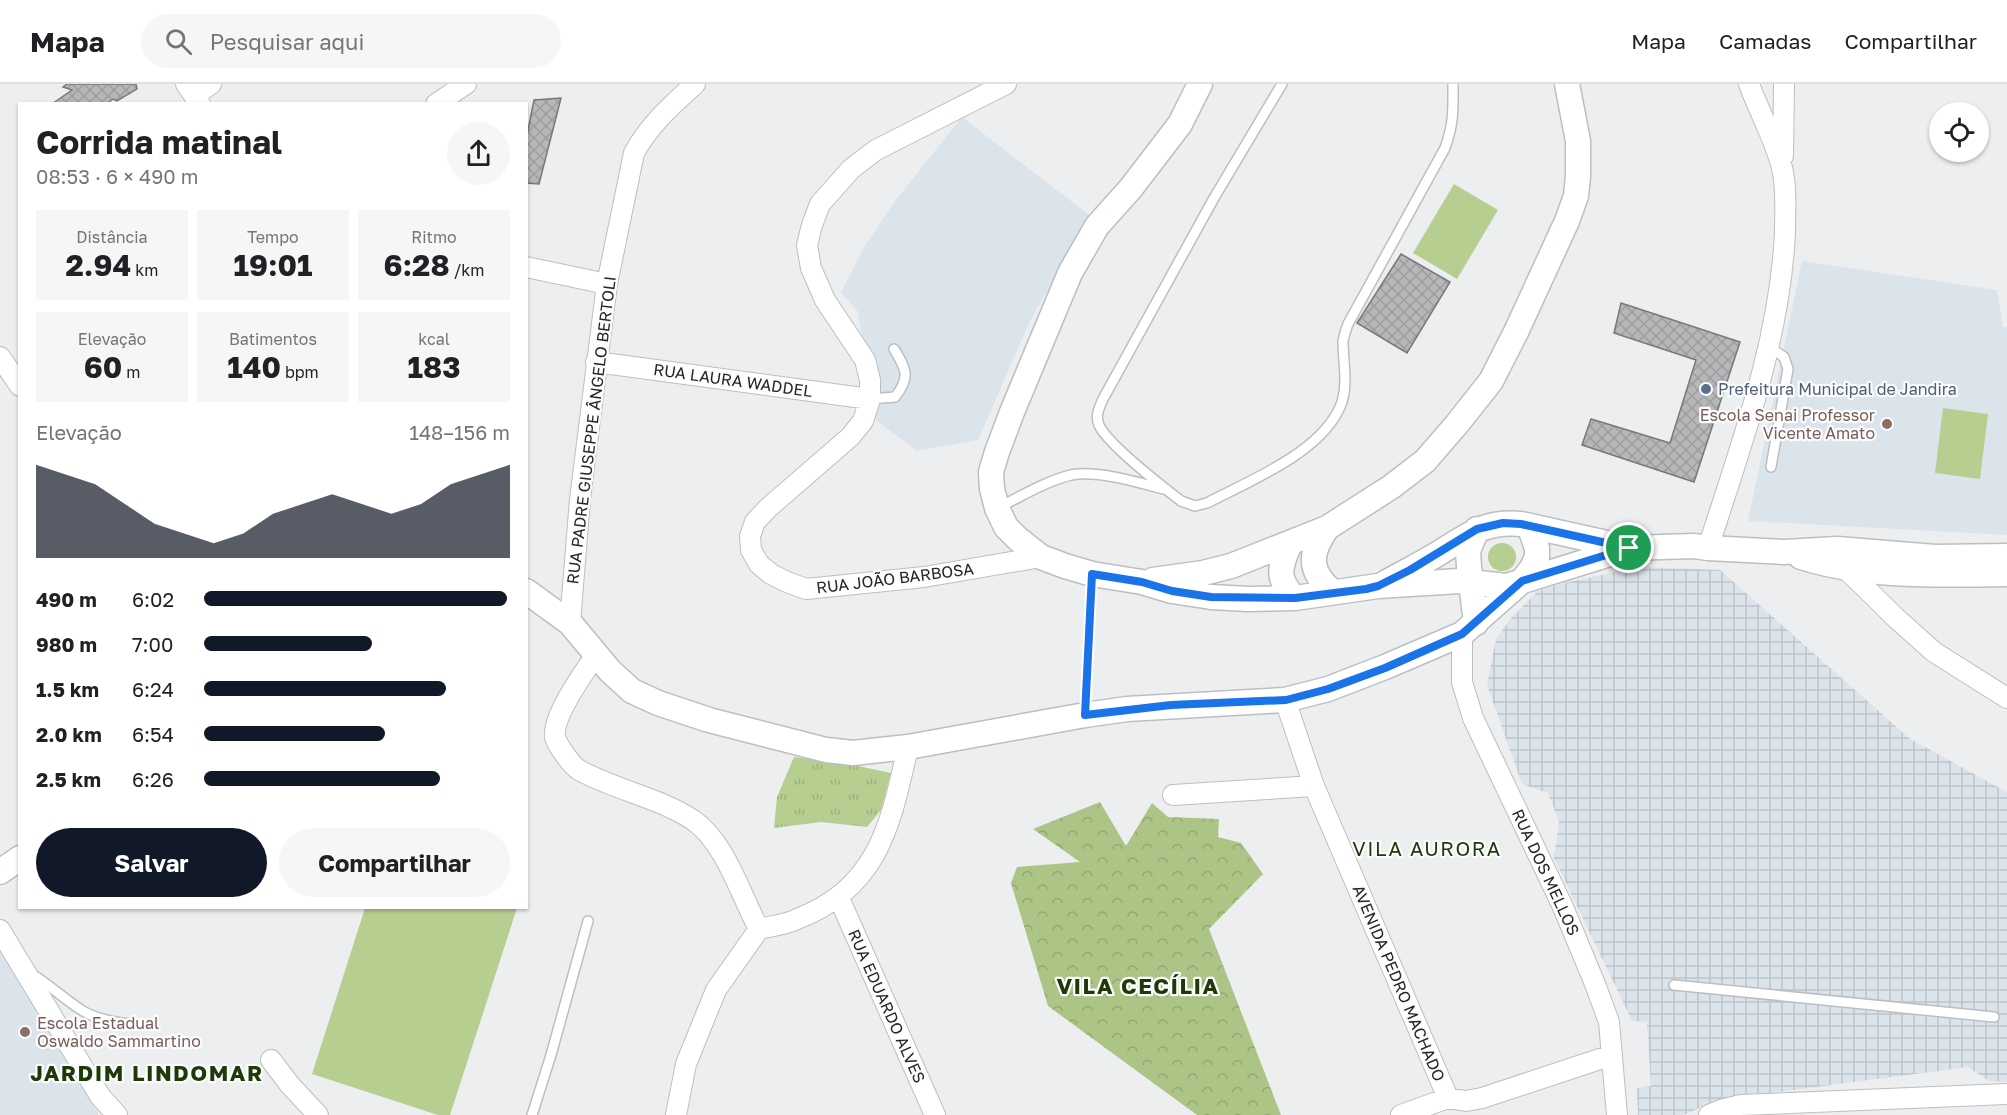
<!DOCTYPE html>
<html lang="pt">
<head>
<meta charset="utf-8">
<style>
	:root { --surface:#fff; --page:#f6f6f6; --text:#202124; --muted:#757577; --line:#e0e0e0; --accent:#111827 }
	body { margin:0; font-family:"Golos Text",sans-serif; background:var(--page); color:var(--text); height:100vh; display:flex; flex-direction:column; font-size:22px; white-space:nowrap }
	* { box-sizing:border-box; margin:0 }
	p { font-size:20px; color:var(--muted) }
	.icon { flex:none; width:33px; height:33px; fill:none; stroke:currentColor; stroke-width:2; stroke-linecap:round; stroke-linejoin:round }
	.map { position:relative; flex:1; overflow:hidden }
	.details { position:absolute; left:18px; top:18px; width:510px; height:807px; display:flex; flex-direction:column; background:var(--surface); border-radius:0px; box-shadow:0 2px 4px #0004 }
	.details>* { flex:none }
	.buttons { position:absolute; left:1929px; top:18px; display:grid; gap:12px }
	.buttons a { display:grid; place-items:center; width:60px; height:60px; border-radius:50%; background:var(--surface); box-shadow:0 2px 4px #0004; font-size:30px }
	.pin { position:absolute; display:grid; place-items:center; width:51px; height:51px; color:#fff; margin:-26px; border:3px solid #fff; border-radius:50%; box-shadow:0 2px 6px #0007 }
	.round { display:grid; place-items:center; flex:none; width:63px; height:63px; border-radius:32px; background:var(--page) }
	.headline { display:flex; align-items:center; justify-content:space-between; height:102px; padding:0 18px }
	h1 { font-size:33px; font-weight:700; line-height:45px }
	.figures { display:grid; grid-template-columns:repeat(3,1fr); gap:9px; height:102px; padding:6px 18px }
	.figures div { display:grid; align-content:center; border-radius:0px; background:var(--page); text-align:center }
	.figures b { font-size:30px; font-weight:700 }
	.figures small { font-size:16px; font-weight:400 }
	.figures p { font-size:16px }
	.chart { height:168px; padding:12px 18px }
	.chart p { display:flex; justify-content:space-between }
	.chart svg { width:100%; height:108px; margin-top:6px; fill:var(--accent); opacity:.7 }
	.action { display:flex; gap:12px; margin-top:auto; padding:12px 18px }
	.action a { flex:1; height:69px; border-radius:36px; background:var(--accent); color:#fff; font-size:24px; font-weight:700; line-height:69px; text-align:center }
	.action a+a { background:var(--page); color:var(--text) }
	ul { padding:0 18px; list-style:none; font-size:20px }
	li { display:grid; grid-template-columns:96px 72px 1fr; align-items:center; height:45px }
	li i { height:15px; border-radius:8px; background:var(--accent) }
	header { display:flex; align-items:center; gap:36px; box-sizing:border-box; height:84px; padding:0 30px; background:var(--surface); border-bottom:2px solid var(--line) }
	header strong { font-size:28px }
	nav { display:flex; gap:33px; margin-inline-start:auto; font-size:21px }
	.search { width:420px; height:54px; background:var(--page); display:flex; align-items:center; gap:15px; box-sizing:border-box; padding:0 21px; border-radius:33px; color:var(--muted); font-size:22px }
	.map>svg:first-child { display:block }
	.built { fill:#dce4eb }
	.industrial { fill:url(#industrial-grid) }
	.grass { fill:#b7ce91 }
	.forest { fill:url(#forest-crowns) }
	.park { fill:url(#park-tufts) }
	.building { fill:url(#building-cross-hatch); stroke:#78787a; stroke-width:1.5 }
	.lines { fill:none; stroke-linecap:round; stroke-linejoin:round }
	.service-casing { stroke:#bdbec0; stroke-width:12 }
	.minor-casing { stroke:#bdbec0; stroke-width:22 }
	.tertiary-casing { stroke:#bdbec0; stroke-width:27 }
	.path { stroke:#aeafb1; stroke-width:3; stroke-dasharray:3 4.5; stroke-linecap:butt }
	.service { stroke:#fff; stroke-width:9 }
	.minor { stroke:#fff; stroke-width:20 }
	.tertiary { stroke:#fff; stroke-width:24 }
	.route-casing { stroke:#fff; stroke-width:12 }
	.route { stroke:#1a73e8; stroke-width:8 }
	.service-dot { fill:#5c6f8a; stroke:#fafcfd; stroke-width:2 }
	.education-dot { fill:#8d6e63; stroke:#fafcfd; stroke-width:2 }
	.labels { text-anchor:middle; dominant-baseline:central; stroke-width:4.5; stroke-linejoin:round; paint-order:stroke }
	.street-label { font-size:16px; fill:#252626; stroke:#fafcfd }
	.service-label { font-size:16px; fill:#4e5e75; stroke:#fafcfd; text-anchor:start }
	.education-label { font-size:16px; fill:#785e54; stroke:#fafcfd; text-anchor:end }
	.quarter-label { font-size:20px; letter-spacing:1.5px; fill:#1f3908; stroke:#fafcfd }
	.district-label { font-size:22px; font-weight:bold; letter-spacing:1.5px; fill:#1f3908; stroke:#fafcfd }
</style>
</head>
<body>
<header>
<strong>Mapa</strong>
<div class="search"><svg class="icon" aria-label="search" viewBox="0 0 24 24"><circle cx="10" cy="10" r="6"/><path d="M15 15l6 6"/></svg>Pesquisar aqui</div>
<nav><a>Mapa</a><a>Camadas</a><a>Compartilhar</a></nav>
</header>
<div class="map">
<svg width="2007" height="1031" viewBox="0 0 2007 1031">
	<defs>
		<pattern id="industrial-grid" width="8" height="8" patternUnits="userSpaceOnUse" patternTransform="scale(1.5)"><rect width="8" height="8" fill="#dce4eb"/><path d="M0 4h8M4 0v8" fill="none" stroke="#bdc3c9"/></pattern>
		<pattern id="forest-crowns" width="20" height="18" patternUnits="userSpaceOnUse" patternTransform="scale(1.5)"><rect width="20" height="18" fill="#acc485"/><path d="M2 6a3 3 0 1 1 6 0M12 15a3 3 0 1 1 6 0" fill="none" stroke="#94a873"/></pattern>
		<pattern id="park-tufts" width="24" height="20" patternUnits="userSpaceOnUse" patternTransform="scale(1.5)"><rect width="24" height="20" fill="#b7ce91"/><path d="M3 7l-1-3M5 7V3M7 7l1-3M15 17l-1-3M17 17v-4M19 17l1-3" fill="none" stroke="#9db17d"/></pattern>
		<pattern id="building-cross-hatch" width="8" height="8" patternUnits="userSpaceOnUse" patternTransform="scale(1.5)"><rect width="8" height="8" fill="#b7b6b8"/><path d="M0 0l8 8M0 8l8-8" fill="none" stroke="#9d9c9e"/></pattern>
	</defs>
	<rect width="100%" height="100%" fill="#edeef0"/>
	<!-- built -->
	<path class="built" d="M962,33l127,98 -59,106 -52,119 -61,11 -44,-33 -15,-106 -17,-20 25,-48 29,-43z
		M1802,177l195,29 6,37h4v208l-259,-14z
		M0,867l99,163v1h-99z"/>
	<!-- industrial -->
	<path class="industrial" d="M1639,483l81,3 190,169 97,53v290l-18,-1 -21,-14 -251,33 -33,15h-46l-1,-27 14,-2 -4,-64 -15,-1 -78,-163 5,-37 -11,-28 -26,-9 -35,-99 9,-46 16,-22 26,-26 26,-8z"/>
	<!-- grass -->
	<path class="grass" d="M1454,100l44,26 -41,69 -44,-26z
		M1943,324l45,6 -8,65 -45,-6z
		M1488 473a14 14 0 1 1 28 0a14 14 0 1 1-28 0Z
		M365,824h152l-67,207h-12l-126,-41z"/>
	<!-- forest -->
	<path class="forest" d="M1100,718l26,44 26,-43 16,14 51,2 -1,18 23,6 22,31 -54,55 72,186h-84l-149,-109 -37,-123 6,-16 63,-5 -47,-33z"/>
	<!-- park -->
	<path class="park" d="M794,673l45,5 52,11 -10,37 -14,17 -46,-5 -47,6 3,-31z"/>
	<!-- building -->
	<path class="building" d="M67,0h69l1,5 -20,12 -4,-2 -7,5h-54l20,-14 -9,-3z
		M561,14l-22,86 -13,-1v-43l8,-40z
		M1401,170l49,28 -43,71 -50,-30z
		M1621,219l119,39 -46,140 -112,-37 9,-26 79,24 26,-83 -82,-27z"/>
	<g class="lines">
		<defs>
			<path id="service" d="M1282,0l-68,114 -111,201c-4,9 -8,17 -4,26 8,19 64,62 82,76l14,5 12,-3c44,-23 118,-52 135,-101 6,-20 1,-40 1,-61 1,-5 3,-12 5,-17l97,-176c9,-25 8,-38 8,-64
				M1769,263l15,10 4,12 -17,98
				M870,315l25,-2c16,-20 11,-28 -1,-48
				M999,423c23,-11 47,-26 72,-32 25,-5 67,7 92,14
				M32,890c18,11 33,26 51,37 13,8 31,11 46,13
				M1674,901l320,32
				M532,1031l19,-60 37,-134"/>
			<path id="minor" d="M186,0l14,20
				M1006,0l-130,66 -25,19 -31,35 -8,21 -5,20 4,23 14,32 40,60 5,20v19l-7,22 -13,16 -82,71 -13,14 -5,14 1,14 8,14 12,10 16,8 19,7 118,-12 117,-20
				M194,11l17,-11
				M436,20l30,-20
				M1783,72l1,-72
				M526,183l81,17
				M0,273l20,29
				M596,278l274,37
				M1708,464c33,-103 72,-207 77,-316 0,-21 2,-44 -3,-64 -7,-29 -23,-56 -33,-84
				M1842,477l3,7 51,50 38,34 73,46
				M570,539l10,-124 27,-215 27,-131c15,-28 38,-48 61,-69
				M1462,550v48l11,36 90,189 32,77 14,38 8,93
				M596,571c-12,17 -44,62 -41,82 2,8 17,29 24,33 36,20 79,27 114,50 33,23 47,74 66,109
				M1285,616l29,86 134,312
				M1173,711l141,-9
				M839,814l96,217
				M759,845c12,-3 25,-4 36,-9 84,-32 95,-94 113,-173
				M0,846l100,166 17,19
				M271,976l19,25 28,30
				M676,1031l10,-51 30,-74 43,-61
				M1401,1031l47,-17 18,3 16,-3 130,-43
				M1709,1031l12,-5 20,-5 266,-11"/>
			<path id="tertiary" d="M1200,0l-20,40 -49,64 -34,38 -27,47 -58,139 -15,40 -6,20 1,17 5,19 9,19 12,12 23,18 24,9 27,8 50,8 30,9 39,6 37,2 47,-1 83,-12 81,-5 48,5 122,-38 65,-2 14,2 76,4 53,-3 98,8 72,-1
				M1327,444c-18,26 -19,43 6,64
				M1290,459c-10,24 -15,35 5,55
				M1801,473c66,21 138,18 206,17
				M1153,496l50,-7 28,-7 96,-38 64,-41 34,-26 32,-37 34,-43 25,-49 51,-111 9,-25 2,-20v-35l-11,-57
				M1385,499c18,-10 36,-19 54,-30 30,-18 44,-32 82,-29l108,24
				M526,507l44,32 40,48 22,20 26,12 51,17 117,30 27,3 55,-6 177,-32 42,-6 158,-9 43,-11 57,-22 77,-33 60,-53 10,-13 5,-11v-9l-8,-22
				M1476,539l-7,-56 -1,-16 9,-22
				M0,788l20,-14"/>
		</defs>
		<!-- service casing -->
		<use href="#service" class="service-casing"/>
		<!-- minor casing -->
		<use href="#minor" class="minor-casing"/>
		<!-- tertiary casing -->
		<use href="#tertiary" class="tertiary-casing"/>
		<!-- path -->
		<path class="path" d="M1086,611l5,-101"/>
		<!-- service -->
		<use href="#service" class="service"/>
		<!-- minor -->
		<use href="#minor" class="minor"/>
		<!-- tertiary -->
		<use href="#tertiary" class="tertiary"/>
	</g>
	<g class="lines">
		<defs>
			<path id="route" d="M1503,439l18,1 108,24 -107,33 -60,53 -77,34 -57,21 -42,11 -115,5 -86,10 7,-141 50,8 30,9 39,6 84,1 71,-9 12,-3 32,-16 67,-41z"/>
		</defs>
		<!-- route casing -->
		<use href="#route" class="route-casing"/>
		<!-- route -->
		<use href="#route" class="route"/>
	</g>
	<!-- markers -->
	<circle class="service-dot" cx="1706" cy="305" r="6"/>
	<g class="education-dot">
		<circle cx="1887" cy="340" r="6"/>
		<circle cx="25" cy="948" r="6"/>
	</g>
	<g class="labels">
		<!-- street labels -->
		<g class="street-label">
			<text transform="translate(733 296) rotate(8)">RUA LAURA WADDEL</text>
			<text transform="translate(591 346) rotate(-83)">RUA PADRE GIUSEPPE ÂNGELO BERTOLI</text>
			<text transform="translate(895 494) rotate(-7)">RUA JOÃO BARBOSA</text>
			<text transform="translate(1546 788) rotate(65)">RUA DOS MELLOS</text>
			<text transform="translate(1399 899) rotate(67)">AVENIDA PEDRO MACHADO</text>
			<text transform="translate(887 922) rotate(66)">RUA EDUARDO ALVES</text>
		</g>
		<!-- service labels -->
		<g class="service-label">
			<text x="1718" y="305">Prefeitura Municipal de Jandira</text>
		</g>
		<!-- education labels -->
		<g class="education-label">
			<text x="1875" y="331">Escola Senai Professor<tspan x="1875" dy="18">Vicente Amato</tspan></text>
			<text x="37" y="939" text-anchor="start">Escola Estadual<tspan x="37" dy="18">Oswaldo Sammartino</tspan></text>
		</g>
		<!-- quarter labels -->
		<g class="quarter-label">
			<text x="1427" y="764">VILA AURORA</text>
		</g>
		<!-- district labels -->
		<g class="district-label">
			<text x="1138" y="901">VILA CECÍLIA</text>
			<text x="147" y="988">JARDIM LINDOMAR</text>
		</g>
	</g>
</svg>
<div class="buttons">
<a><svg class="icon" aria-label="locate" viewBox="0 0 24 24"><circle cx="12" cy="12" r="6"/><path d="M12 2v4M12 18v4M2 12h4M18 12h4"/></svg></a>
</div>
<div class="pin" style="left:1629px;top:464px;background:#1e9e55"><svg class="icon" aria-label="arrive" viewBox="0 0 24 24"><path d="M6 21V4h12l-3 4 3 4H6"/></svg></div>
<section class="details">
<div class="headline"><div><h1>Corrida matinal</h1><p>08:53 · 6 × 490 m</p></div><a class="round"><svg class="icon" aria-label="share" viewBox="0 0 24 24"><path d="M12 15V3M7 8l5-5 5 5M5 13v7h14v-7"/></svg></a></div>
<div class="figures">
<div><p>Distância</p><b>2.94<small> km</small></b></div>
<div><p>Tempo</p><b>19:01</b></div>
<div><p>Ritmo</p><b>6:28<small> /km</small></b></div>
</div>
<div class="figures">
<div><p>Elevação</p><b>60<small> m</small></b></div>
<div><p>Batimentos</p><b>140<small> bpm</small></b></div>
<div><p>kcal</p><b>183</b></div>
</div>
<div class="chart"><p><span>Elevação</span>148–156 m</p>
<svg viewBox="0 0 160 44" preserveAspectRatio="none"><path d="M0 44V6L10 10L20 14L30 22L40 30L50 34L60 38L70 34L80 26L90 22L100 18L110 22L120 26L130 22L140 14L150 10L160 6V44z"/></svg>
</div>
<ul>
<li><b>490 m</b>6:02<i style="width:99%"></i></li>
<li><b>980 m</b>7:00<i style="width:55%"></i></li>
<li><b>1.5 km</b>6:24<i style="width:79%"></i></li>
<li><b>2.0 km</b>6:54<i style="width:59%"></i></li>
<li><b>2.5 km</b>6:26<i style="width:77%"></i></li>
</ul>
<div class="action"><a>Salvar</a><a>Compartilhar</a></div>
</section>
</div>
</body>
</html>
